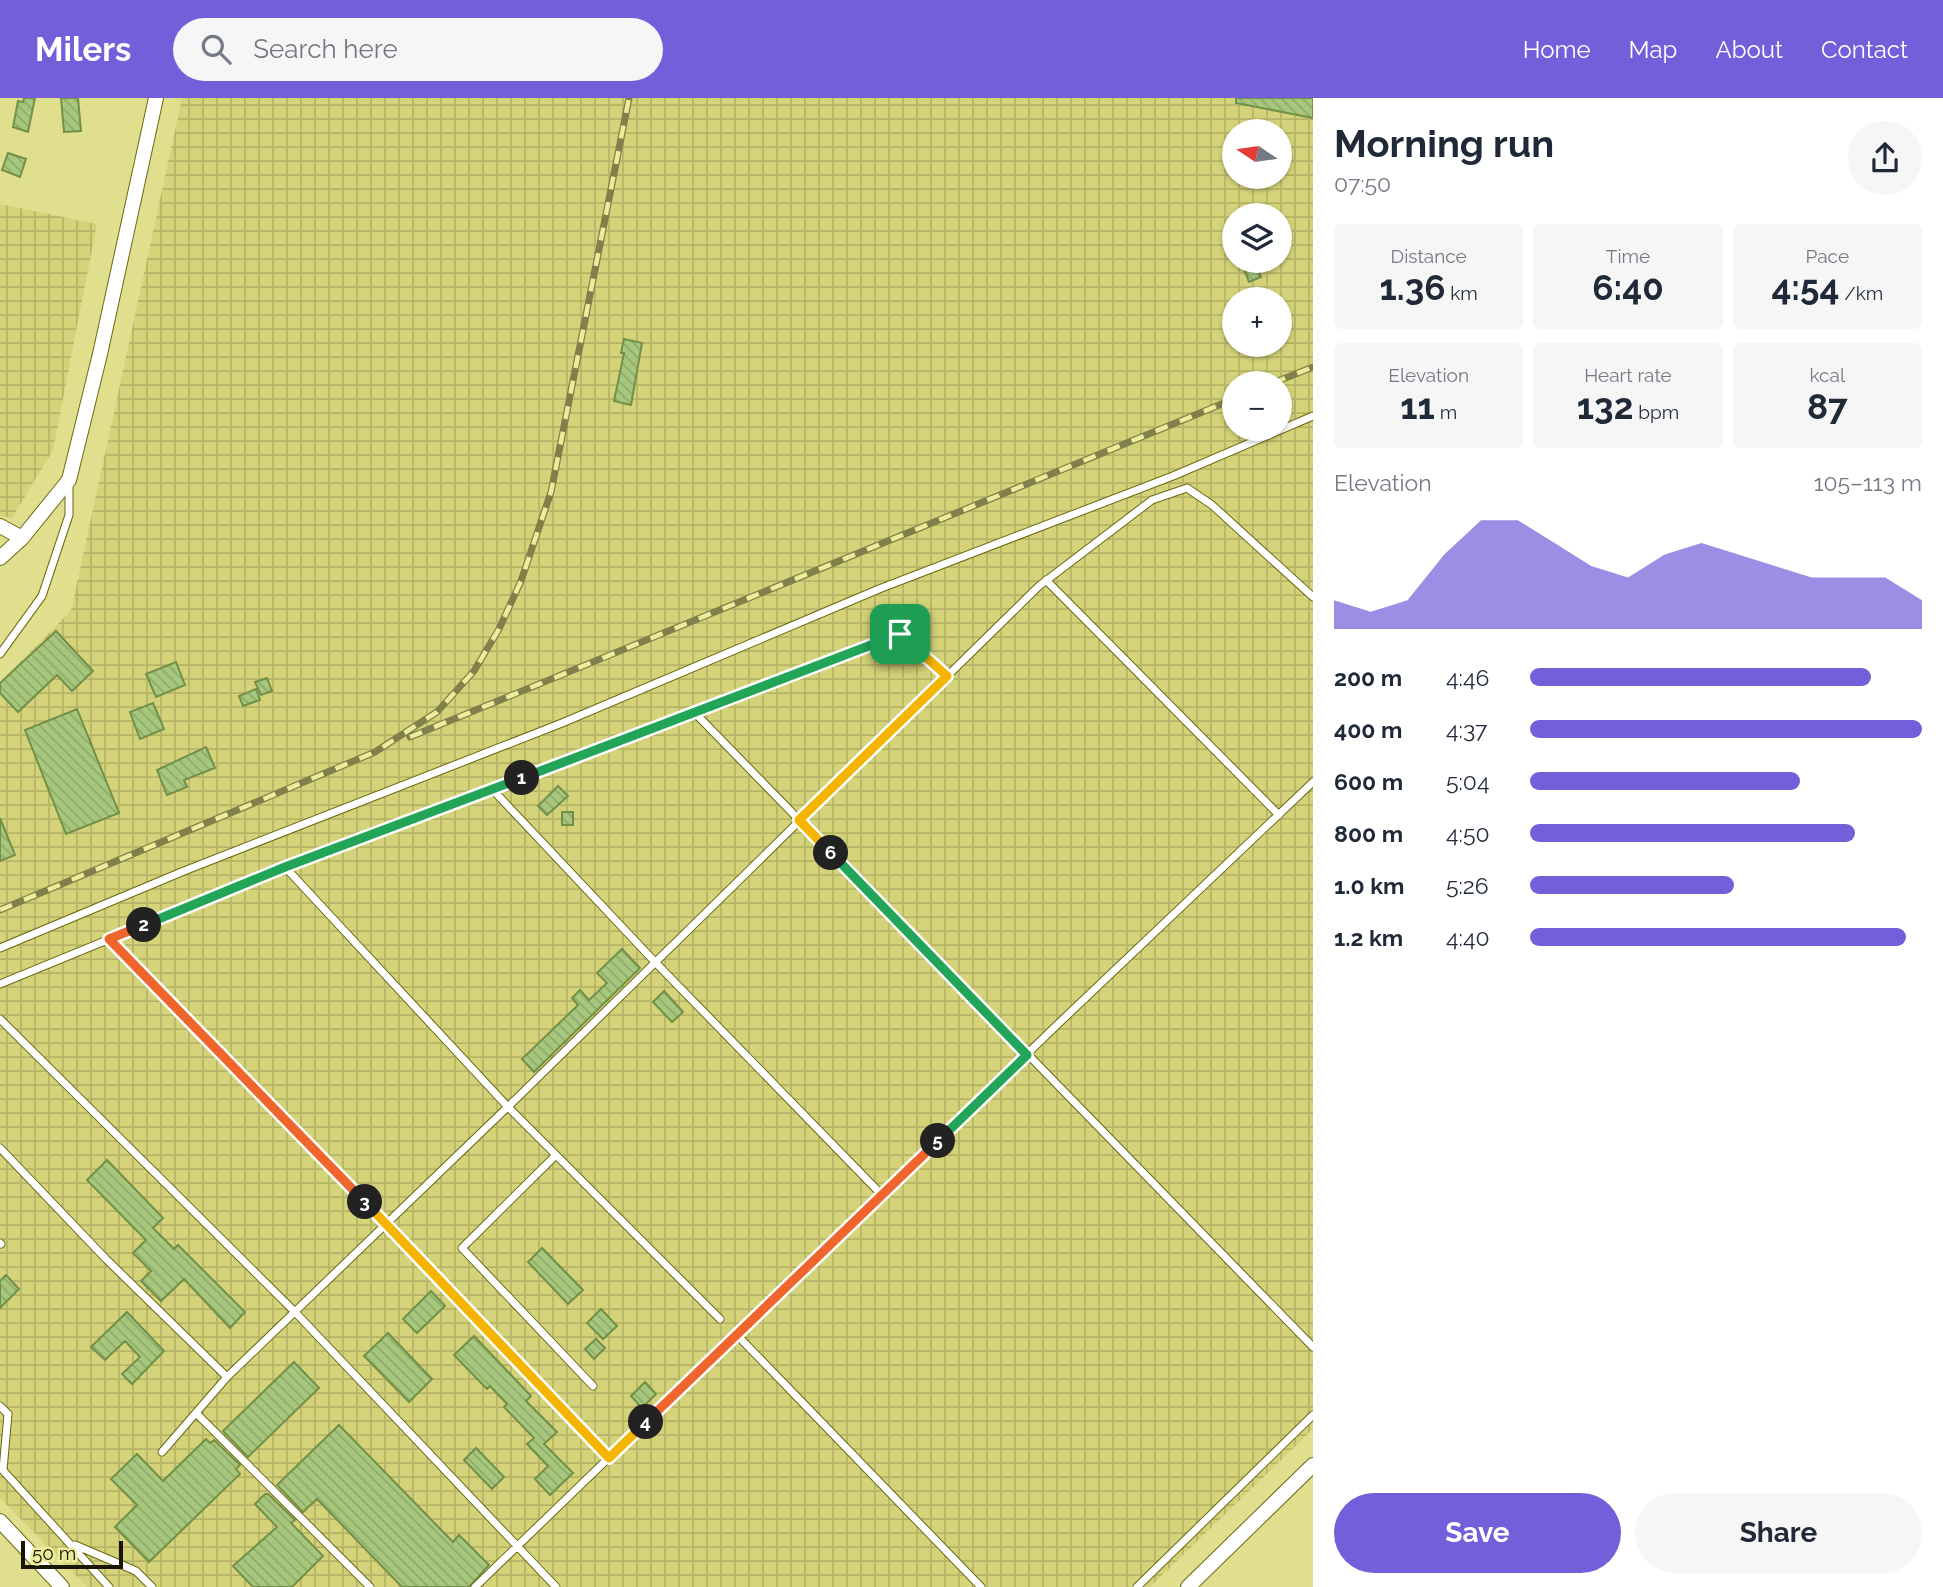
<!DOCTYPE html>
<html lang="en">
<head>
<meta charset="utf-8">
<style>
	:root { --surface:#fff; --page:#f6f6f7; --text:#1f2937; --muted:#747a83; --accent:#745ed9 }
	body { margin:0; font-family:Raleway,sans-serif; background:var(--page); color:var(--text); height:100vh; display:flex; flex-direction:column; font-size:26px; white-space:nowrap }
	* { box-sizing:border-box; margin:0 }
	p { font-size:23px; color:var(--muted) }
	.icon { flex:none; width:38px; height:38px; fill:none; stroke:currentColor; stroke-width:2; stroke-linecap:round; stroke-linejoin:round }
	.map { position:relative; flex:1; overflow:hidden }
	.drawer { display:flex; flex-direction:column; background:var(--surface); width:630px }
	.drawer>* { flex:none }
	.needle { width:46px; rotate:283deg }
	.fabs { position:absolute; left:1222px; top:21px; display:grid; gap:14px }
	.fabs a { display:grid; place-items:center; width:70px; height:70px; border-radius:50%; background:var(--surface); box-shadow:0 2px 5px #0004; font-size:35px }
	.scale { position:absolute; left:21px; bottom:18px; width:102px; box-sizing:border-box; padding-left:7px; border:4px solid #171600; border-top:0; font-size:19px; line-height:24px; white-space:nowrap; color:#171600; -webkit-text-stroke:5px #edec9a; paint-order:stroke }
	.pin { position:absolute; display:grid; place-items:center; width:60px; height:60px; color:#fff; margin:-30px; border-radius:14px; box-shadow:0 4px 10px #0006 }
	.km { position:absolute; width:35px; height:35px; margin:-18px; border-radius:50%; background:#222; color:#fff; font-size:19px; line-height:35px; text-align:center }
	.round { display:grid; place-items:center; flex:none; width:74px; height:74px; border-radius:37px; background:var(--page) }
	.overview { display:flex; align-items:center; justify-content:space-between; height:119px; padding:0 21px }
	h1 { font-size:38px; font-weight:700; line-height:52px }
	.stats { display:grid; grid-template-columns:repeat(3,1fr); gap:10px; height:119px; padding:7px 21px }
	.stats div { display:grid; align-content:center; border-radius:7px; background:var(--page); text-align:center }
	.stats b { font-size:35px; font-weight:700 }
	.stats small { font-size:19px; font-weight:400 }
	.stats p { font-size:19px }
	.chart { height:196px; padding:14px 21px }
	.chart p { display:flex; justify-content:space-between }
	.chart svg { width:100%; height:126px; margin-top:7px; fill:var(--accent); opacity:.7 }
	.button { display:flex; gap:14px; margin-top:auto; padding:14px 21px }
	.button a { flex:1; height:80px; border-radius:42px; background:var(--accent); color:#fff; font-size:28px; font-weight:700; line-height:80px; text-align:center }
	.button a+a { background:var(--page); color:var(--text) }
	ul { padding:0 21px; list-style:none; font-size:23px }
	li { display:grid; grid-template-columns:112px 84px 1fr; align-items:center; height:52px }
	li i { height:18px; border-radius:9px; background:var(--accent) }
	header { display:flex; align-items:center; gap:42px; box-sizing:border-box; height:98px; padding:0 35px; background:var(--accent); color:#fff }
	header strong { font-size:33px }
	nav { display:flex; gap:38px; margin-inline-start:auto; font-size:24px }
	.search { width:490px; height:63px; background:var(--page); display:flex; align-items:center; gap:18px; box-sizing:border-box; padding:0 24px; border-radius:38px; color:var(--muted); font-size:26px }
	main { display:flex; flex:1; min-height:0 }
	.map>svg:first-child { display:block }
	.industrial { fill:url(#industrial-grid); fill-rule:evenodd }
	.building { fill:url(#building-back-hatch); stroke:#739049; stroke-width:2 }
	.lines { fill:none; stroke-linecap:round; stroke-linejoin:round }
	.service-casing { stroke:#6b680f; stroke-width:9 }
	.minor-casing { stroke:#6b680f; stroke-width:16 }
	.service { stroke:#fff; stroke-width:7 }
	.minor { stroke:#fff; stroke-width:14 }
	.rail-casing { stroke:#81804a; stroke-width:7 }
	.rail { stroke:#edec9a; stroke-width:4.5; stroke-dasharray:13; stroke-linecap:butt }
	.split-1-casing { stroke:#fff; stroke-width:14 }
	.split-2-casing { stroke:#fff; stroke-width:14 }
	.split-3-casing { stroke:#fff; stroke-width:14 }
	.split-4-casing { stroke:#fff; stroke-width:14 }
	.split-5-casing { stroke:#fff; stroke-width:14 }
	.split-6-casing { stroke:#fff; stroke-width:14 }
	.split-7-casing { stroke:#fff; stroke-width:14 }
	.split-1 { stroke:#22a559; stroke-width:9 }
	.split-2 { stroke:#22a559; stroke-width:9 }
	.split-3 { stroke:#f0652b; stroke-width:9 }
	.split-4 { stroke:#f5b400; stroke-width:9 }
	.split-5 { stroke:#f0652b; stroke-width:9 }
	.split-6 { stroke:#22a559; stroke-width:9 }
	.split-7 { stroke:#f5b400; stroke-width:9 }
</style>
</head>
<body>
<header>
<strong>Milers</strong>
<div class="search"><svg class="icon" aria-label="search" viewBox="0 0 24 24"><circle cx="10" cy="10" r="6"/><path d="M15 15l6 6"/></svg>Search here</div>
<nav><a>Home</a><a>Map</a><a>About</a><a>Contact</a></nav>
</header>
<main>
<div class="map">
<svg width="1313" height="1489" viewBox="0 0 1313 1489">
	<defs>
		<pattern id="industrial-grid" width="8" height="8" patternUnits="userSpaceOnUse" patternTransform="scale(1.75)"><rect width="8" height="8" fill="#d5d379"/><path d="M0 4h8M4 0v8" fill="none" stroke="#b6b467"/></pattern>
		<pattern id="building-back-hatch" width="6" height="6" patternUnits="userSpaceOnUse" patternTransform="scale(1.75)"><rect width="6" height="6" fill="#a7c77d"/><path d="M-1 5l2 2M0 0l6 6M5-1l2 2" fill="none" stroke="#8faa6a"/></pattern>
	</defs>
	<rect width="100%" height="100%" fill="#e0df8d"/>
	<!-- industrial -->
	<path class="industrial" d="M182,0h1131v1331l-163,158h-1063l-87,-89v-816l71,-71zM1234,33h45v46h-45zM1234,117h45v46h-45zM1234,201h45v46h-45zM1234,285h45v46h-45z
		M0,106l97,20 -44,226 -41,68 -12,-2z"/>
	<!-- building -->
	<path class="building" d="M24,0h11l-7,34 -15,-5 5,-26 5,1z
		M61,0h17l3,33 -17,1z
		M1236,0h77v20l-77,-15z
		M8,55l18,6 -6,18 -18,-7z
		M1255,163l6,16 -12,5 -6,-16z
		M624,241l18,4 -11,62 -17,-4 10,-48h-3z
		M56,533l37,40 -21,20 -15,-16 -39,37 -18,-19v-10z
		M176,564l9,23 -29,12 -10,-23z
		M267,580l5,13 -11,4 -6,-13z
		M256,591l4,11 -17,6 -4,-10z
		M153,605l11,26 -24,10 -10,-27z
		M77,611l42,104 -53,21 -41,-104z
		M206,649l9,21 -31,12 3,7 -20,8 -10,-25z
		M558,688l10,10 -21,19 -9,-9z
		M562,714h11v13h-11z
		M0,720l15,37 -15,6z
		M622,851l18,19 -106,104 -12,-13 56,-54 -6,-7 8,-8 9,10 18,-17 -10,-10z
		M664,893l19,21 -11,10 -19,-20z
		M107,1062l56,58 -10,10 21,21 4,-4 67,67 -15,16 -46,-49 -23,22 -20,-20 10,-10 -18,-18 13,-13 -59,-60z
		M542,1150l41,42 -15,14 -40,-42z
		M6,1177l13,14 -19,19v-27z
		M431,1193l14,15 -28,27 -14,-14z
		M601,1211l16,17 -14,13 -16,-16z
		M127,1214l37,39 -32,33 -10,-10 18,-17 -15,-16 -20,19 -14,-13z
		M388,1235l44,46 -23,23 -45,-46z
		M474,1238l57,60 -5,5 31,31 -13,12 29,29 -23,22 -15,-16 13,-13 -21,-22 7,-6 -30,-31 3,-3 -17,-18 -3,3 -33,-34z
		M596,1241l9,9 -11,11 -9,-10z
		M294,1264l25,26 -71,69 -25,-26z
		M645,1284l11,12 -14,14 -11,-12z
		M339,1327l114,117 6,-7 30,30 -20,22h-67l-85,-88 -14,13 -26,-27z
		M206,1341l4,4 4,-3 26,25 -4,4 4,5 -91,88 -34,-35 22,-22 -26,-26 26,-25 26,27z
		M476,1350l28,29 -12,12 -28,-29z
		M265,1396h3l27,26 -4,3 32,33 -31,31h-39l-20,-21 44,-39 -22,-23z"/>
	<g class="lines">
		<defs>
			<path id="service" d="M1046,482l233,235
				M0,556l42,-58 27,-81v-31
				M695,615l205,-79 47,42
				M492,691l163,173 227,233
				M285,769l223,240 212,212
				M109,841l278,285 222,234
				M0,850l184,-77 378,-148 317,-134 294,-113 140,-60
				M0,886l285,-117 410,-154 618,634
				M0,921l295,293 261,275
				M0,1050l106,111 121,118 -65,75
				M556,1057l-94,93 131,138
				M0,1145l1,1
				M737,1237l244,252
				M227,1279l290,-279 522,-512 113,-86 35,-12 25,17 101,92
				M0,1308l8,8 -5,56
				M196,1315l174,174
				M0,1369l109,120
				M75,1447l61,26 16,16
				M475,1489l583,-563 255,-242
				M1137,1489l176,-172"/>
			<path id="minor" d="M0,428l22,12
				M0,460l22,-20 47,-58 31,-126 56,-256
				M0,1423l62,66
				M1188,1489l125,-122"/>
		</defs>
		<!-- service casing -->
		<use href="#service" class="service-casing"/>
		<!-- minor casing -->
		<use href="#minor" class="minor-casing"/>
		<!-- service -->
		<use href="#service" class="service"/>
		<!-- minor -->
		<use href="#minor" class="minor"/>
		<defs>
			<path id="rail" d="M1273,285l40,-16
				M410,639l824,-338
				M0,812l375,-158 62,-40 37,-41 25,-42 22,-48 30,-89 78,-394"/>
		</defs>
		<!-- rail casing -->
		<use href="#rail" class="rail-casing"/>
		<!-- rail -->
		<use href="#rail" class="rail"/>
	</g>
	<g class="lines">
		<defs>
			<path id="split-1" d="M522,680l378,-144"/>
			<path id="split-2" d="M144,827l141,-58 237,-89"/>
			<path id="split-3" d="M144,827l-35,14 256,263"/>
			<path id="split-4" d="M365,1104l244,256 37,-36"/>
			<path id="split-5" d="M646,1324l292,-281"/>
			<path id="split-6" d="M831,755l196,202 -89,86"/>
			<path id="split-7" d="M831,755l-32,-33 148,-144 -47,-42"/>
		</defs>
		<!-- split-1 casing -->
		<use href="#split-1" class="split-1-casing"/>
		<!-- split-2 casing -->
		<use href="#split-2" class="split-2-casing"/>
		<!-- split-3 casing -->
		<use href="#split-3" class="split-3-casing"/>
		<!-- split-4 casing -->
		<use href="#split-4" class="split-4-casing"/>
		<!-- split-5 casing -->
		<use href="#split-5" class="split-5-casing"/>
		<!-- split-6 casing -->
		<use href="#split-6" class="split-6-casing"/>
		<!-- split-7 casing -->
		<use href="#split-7" class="split-7-casing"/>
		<!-- split-1 -->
		<use href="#split-1" class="split-1"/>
		<!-- split-2 -->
		<use href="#split-2" class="split-2"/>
		<!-- split-3 -->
		<use href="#split-3" class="split-3"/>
		<!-- split-4 -->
		<use href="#split-4" class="split-4"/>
		<!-- split-5 -->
		<use href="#split-5" class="split-5"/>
		<!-- split-6 -->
		<use href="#split-6" class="split-6"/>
		<!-- split-7 -->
		<use href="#split-7" class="split-7"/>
	</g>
</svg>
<div class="fabs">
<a><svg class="needle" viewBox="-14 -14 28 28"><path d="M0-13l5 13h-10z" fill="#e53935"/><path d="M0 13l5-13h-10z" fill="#747a83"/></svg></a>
<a><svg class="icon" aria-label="layers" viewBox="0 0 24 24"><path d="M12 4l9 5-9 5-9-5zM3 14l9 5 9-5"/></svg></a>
<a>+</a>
<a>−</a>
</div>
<div class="scale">50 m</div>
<div class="pin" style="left:900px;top:536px;background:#1e9e55"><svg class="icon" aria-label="arrive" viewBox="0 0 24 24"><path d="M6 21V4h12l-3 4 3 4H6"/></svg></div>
<b class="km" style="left:522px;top:680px">1</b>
<b class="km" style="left:144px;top:827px">2</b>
<b class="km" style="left:365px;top:1104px">3</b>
<b class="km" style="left:646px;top:1324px">4</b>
<b class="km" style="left:938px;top:1043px">5</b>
<b class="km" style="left:831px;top:755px">6</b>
</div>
<section class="drawer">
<div class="overview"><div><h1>Morning run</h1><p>07:50</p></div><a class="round"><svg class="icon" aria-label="share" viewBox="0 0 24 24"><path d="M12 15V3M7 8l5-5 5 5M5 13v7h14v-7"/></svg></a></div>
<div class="stats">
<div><p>Distance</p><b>1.36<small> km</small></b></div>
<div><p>Time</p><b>6:40</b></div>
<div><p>Pace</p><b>4:54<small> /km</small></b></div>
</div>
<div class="stats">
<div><p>Elevation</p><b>11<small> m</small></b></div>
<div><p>Heart rate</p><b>132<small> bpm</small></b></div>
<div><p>kcal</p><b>87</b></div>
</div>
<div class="chart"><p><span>Elevation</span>105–113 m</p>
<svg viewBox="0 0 160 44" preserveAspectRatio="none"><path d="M0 44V34L10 38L20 34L30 18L40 6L50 6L60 14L70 22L80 26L90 18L100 14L110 18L120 22L130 26L140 26L150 26L160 34V44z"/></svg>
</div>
<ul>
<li><b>200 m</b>4:46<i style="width:87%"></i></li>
<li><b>400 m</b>4:37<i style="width:100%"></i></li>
<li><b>600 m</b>5:04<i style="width:69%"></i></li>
<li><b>800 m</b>4:50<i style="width:83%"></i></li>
<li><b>1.0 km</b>5:26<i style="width:52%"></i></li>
<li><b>1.2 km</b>4:40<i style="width:96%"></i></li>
</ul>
<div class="button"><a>Save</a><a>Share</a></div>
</section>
</main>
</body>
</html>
